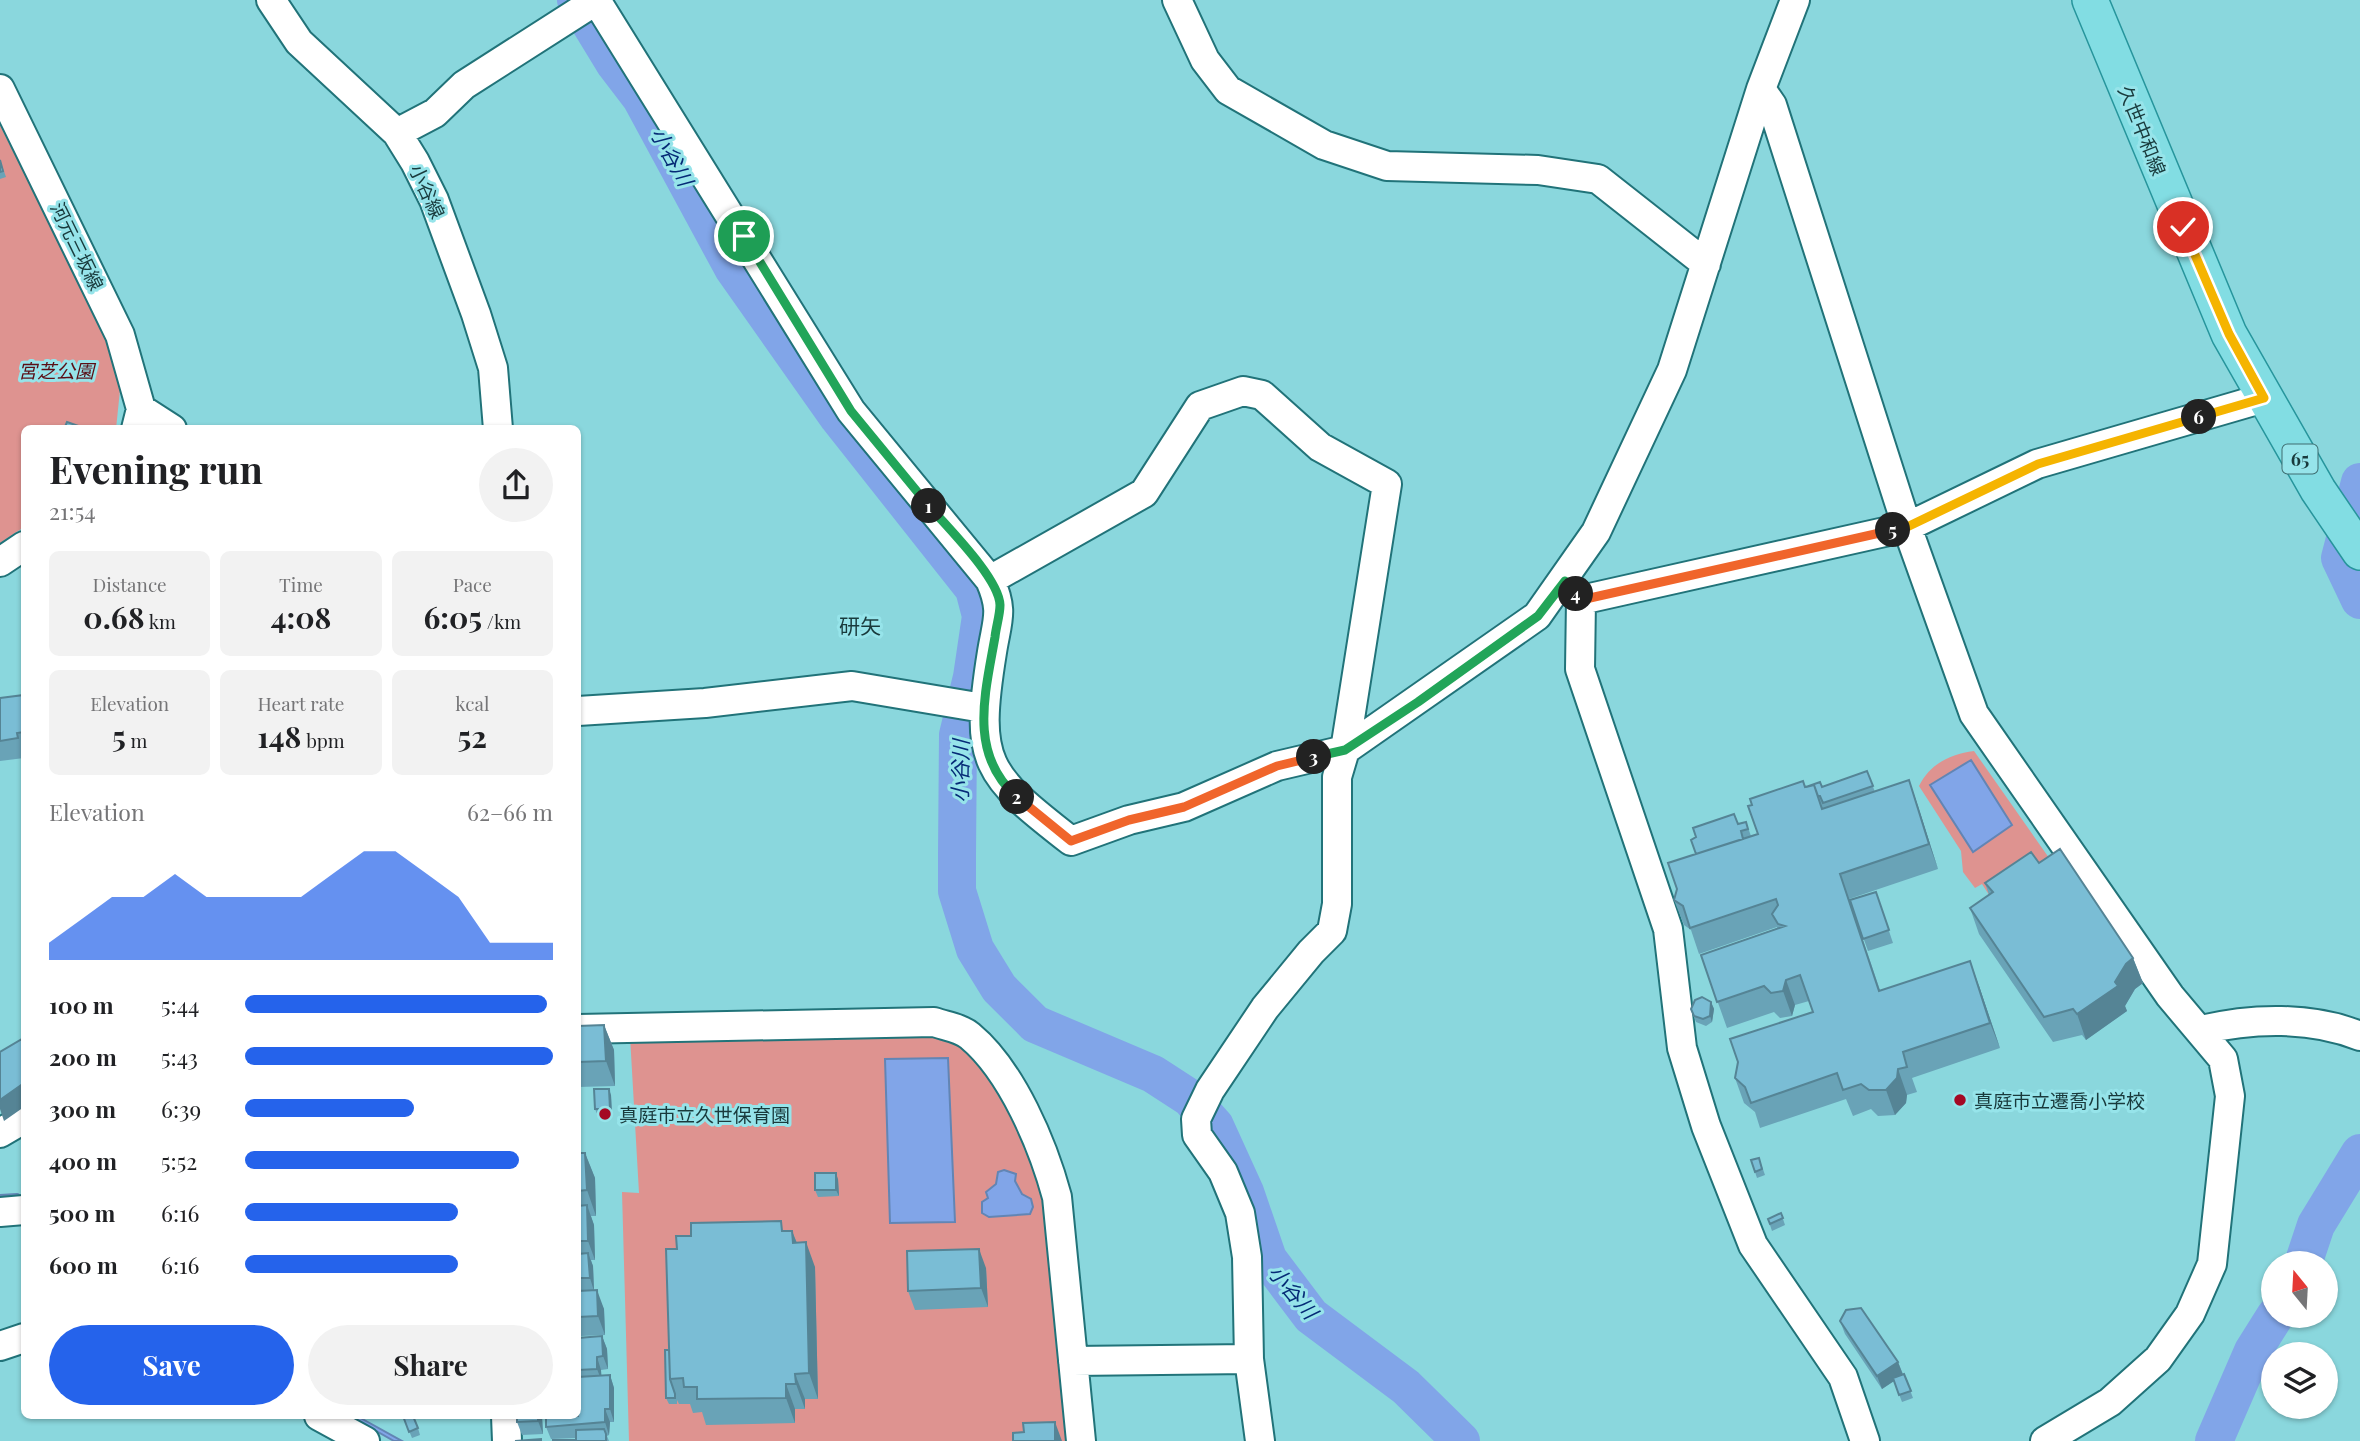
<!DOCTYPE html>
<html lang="en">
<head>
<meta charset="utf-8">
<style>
	:root { --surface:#fff; --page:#f2f2f2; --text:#202124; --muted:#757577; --accent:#2563eb }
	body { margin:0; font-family:"Playfair Display","Noto Sans JP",serif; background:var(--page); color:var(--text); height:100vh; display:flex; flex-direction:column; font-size:26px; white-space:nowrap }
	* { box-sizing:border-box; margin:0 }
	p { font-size:23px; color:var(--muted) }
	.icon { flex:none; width:38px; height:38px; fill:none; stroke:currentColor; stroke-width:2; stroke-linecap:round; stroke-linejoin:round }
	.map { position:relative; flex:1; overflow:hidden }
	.sheet { position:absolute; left:21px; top:425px; width:560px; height:994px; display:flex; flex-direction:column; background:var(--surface); border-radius:10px; box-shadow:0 2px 5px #0004 }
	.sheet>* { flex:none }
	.needle { width:46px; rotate:342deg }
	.fabs { position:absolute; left:2261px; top:1251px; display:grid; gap:14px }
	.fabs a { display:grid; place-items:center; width:77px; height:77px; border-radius:50%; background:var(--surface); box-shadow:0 2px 5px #0004; font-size:35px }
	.pin { position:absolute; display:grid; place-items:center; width:60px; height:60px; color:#fff; margin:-30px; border:4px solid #fff; border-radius:50%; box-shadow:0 2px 7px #0007 }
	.km { position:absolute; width:35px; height:35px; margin:-18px; border-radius:50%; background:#222; color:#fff; font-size:19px; line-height:35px; text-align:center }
	.round { display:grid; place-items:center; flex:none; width:74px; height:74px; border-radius:37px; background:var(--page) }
	.headline { display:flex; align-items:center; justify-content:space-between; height:119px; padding:0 28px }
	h1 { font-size:38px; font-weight:700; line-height:52px }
	.figures { display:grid; grid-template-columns:repeat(3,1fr); gap:10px; height:119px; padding:7px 28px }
	.figures div { display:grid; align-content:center; border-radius:10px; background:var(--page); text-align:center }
	.figures b { font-size:30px; font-weight:700 }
	.figures small { font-size:19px; font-weight:400 }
	.figures p { font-size:19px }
	.chart { height:196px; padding:14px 28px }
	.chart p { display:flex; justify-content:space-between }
	.chart svg { width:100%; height:126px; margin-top:7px; fill:var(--accent); opacity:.7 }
	.cta { display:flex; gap:14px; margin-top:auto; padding:14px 28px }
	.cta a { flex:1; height:80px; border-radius:42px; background:var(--accent); color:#fff; font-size:28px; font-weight:700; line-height:80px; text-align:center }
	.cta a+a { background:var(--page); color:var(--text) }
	ul { padding:0 28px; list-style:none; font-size:23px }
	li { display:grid; grid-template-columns:112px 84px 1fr; align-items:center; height:52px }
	li i { height:18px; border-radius:9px; background:var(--accent) }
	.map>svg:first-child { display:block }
	.green { fill:#de9390 }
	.water { fill:#81a5e8; stroke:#6285b4; stroke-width:2 }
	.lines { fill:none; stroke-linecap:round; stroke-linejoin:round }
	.stream { stroke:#6285b4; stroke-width:6 }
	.river { stroke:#81a5e8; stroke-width:38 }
	.minor-casing { stroke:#217379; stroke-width:32 }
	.major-casing { stroke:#27959c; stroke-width:38 }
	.minor { stroke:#fff; stroke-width:28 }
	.major { stroke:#82dde3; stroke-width:35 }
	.wall { fill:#69a3b7 }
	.shaded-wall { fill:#558495 }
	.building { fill:#7abdd5; stroke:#558495; stroke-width:2 }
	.split-1-casing { stroke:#fff; stroke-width:14 }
	.split-2-casing { stroke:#fff; stroke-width:14 }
	.split-3-casing { stroke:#fff; stroke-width:14 }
	.split-4-casing { stroke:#fff; stroke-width:14 }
	.split-5-casing { stroke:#fff; stroke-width:14 }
	.split-6-casing { stroke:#fff; stroke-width:14 }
	.split-7-casing { stroke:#fff; stroke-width:14 }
	.split-1 { stroke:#22a559; stroke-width:9 }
	.split-2 { stroke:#22a559; stroke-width:9 }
	.split-3 { stroke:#f0652b; stroke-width:9 }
	.split-4 { stroke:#22a559; stroke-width:9 }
	.split-5 { stroke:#f0652b; stroke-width:9 }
	.split-6 { stroke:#f5b400; stroke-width:9 }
	.split-7 { stroke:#f5b400; stroke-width:9 }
	.poi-dot { fill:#a40824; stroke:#96e4ea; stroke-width:2.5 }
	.labels { text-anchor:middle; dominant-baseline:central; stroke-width:6; stroke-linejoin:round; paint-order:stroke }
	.shield { fill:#96e4ea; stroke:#3e6d70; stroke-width:2 }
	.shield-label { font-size:18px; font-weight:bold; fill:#193a3c }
	.street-label { font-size:19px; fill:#193a3c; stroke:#96e4ea }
	.park-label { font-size:19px; font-style:italic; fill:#5b0e15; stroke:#96e4ea }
	.poi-label { font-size:19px; fill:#193a3c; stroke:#96e4ea; text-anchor:start }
	.water-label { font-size:21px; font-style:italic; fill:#052a76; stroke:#96e4ea }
	.neighbourhood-label { font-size:21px; fill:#193a3c; stroke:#96e4ea }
</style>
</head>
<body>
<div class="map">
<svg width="2360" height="1441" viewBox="0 0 2360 1441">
	<rect width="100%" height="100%" fill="#8ad7dd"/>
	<!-- green -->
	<path class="green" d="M0,125l108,218 12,47 -4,39h-92v98l-24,16z
		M1974,751l80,114 -61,36 -11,-17 -7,4 -12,-16 -2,-21 -42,-65c11,-22 31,-32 55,-35z
		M630,1036h302l37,14 26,31 48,94 13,172 10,43 5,51h-442l-7,-249 17,1z"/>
	<!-- water -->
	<path class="water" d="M1971,760l41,65 -39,27 -43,-67z
		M948,1058l7,164 -65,1 -5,-164z
		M1004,1170l12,4 -1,7 7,13 9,5 2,8 -3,7 -41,3 -7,-4v-11l6,-4 -2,-6 10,-8 2,-12z
		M357,1416l45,25h-8l-39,-22z"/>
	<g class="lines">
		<!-- stream -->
		<path class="stream" d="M0,1197l17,-1"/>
		<!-- river -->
		<path class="river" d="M576,0l39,64 26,34 92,170 105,149 136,172 7,27 -9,61 -14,58 -1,120v36l18,58 24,39 36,36 118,50 37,24 25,28 30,66 23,67 43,57 95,71 55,54
			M2360,482l-20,76 20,42
			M2303,1264l13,-39 44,-72
			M2214,1441l39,-90 22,-35"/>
		<defs>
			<path id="minor" d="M271,0l28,42 98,91 18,29 19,38 42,114 17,54 5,61
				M596,0l255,411 139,169c14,32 7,40 2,72 -18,111 -7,122 79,189l58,-21 55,-13 93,-41 68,-16 192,-134 59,-84 76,-162 89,-281 34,-89
				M1177,0l28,60 23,30 96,55 63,21 151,4 60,9 108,85
				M0,89l120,246 21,74 -5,20
				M1761,89l11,16 135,422 67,187 196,282 53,63 7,37 -18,168 -22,50 -32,45 -48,43 -65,39
				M397,133l38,-20 29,-28 133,-85
				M141,409l31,20
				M0,562l24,-16
				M990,580l154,-87 56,-87 43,-15 19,4 58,52 67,37 -42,266 -8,27v127l-5,27 -21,21 -46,56 -55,82 -14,29 1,16 26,37 17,41 7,44 2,102 11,82
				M1565,581l16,19 -1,69 88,260 14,119 24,78 47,119 90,132 22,64
				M1581,600l326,-73 130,-63 227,-66
				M578,711l127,-8 147,-17 131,22
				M578,1029l356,-7c11,4 27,6 36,14 42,35 73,109 87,161l24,244
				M2201,1030c51,-12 110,-14 159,6
				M0,1133l24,-14
				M0,1212l24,-2
				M0,1346l24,-8
				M1073,1361l176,-2
				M319,1416l46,25
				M506,1416l1,25"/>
			<path id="major" d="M2090,0l139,334 89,156 42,62"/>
		</defs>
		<!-- minor casing -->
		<use href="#minor" class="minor-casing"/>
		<!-- major casing -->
		<use href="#major" class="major-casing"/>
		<!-- minor -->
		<use href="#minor" class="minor"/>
		<!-- major -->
		<use href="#major" class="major"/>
	</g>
	<!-- wall -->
	<path class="wall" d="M0,160l6,17 -6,2z
		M24,695v63l-24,3v-63z
		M1867,771l8,21 34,-12 29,89 -89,30 31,91 99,-4 21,62 -88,30 5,14 -10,3 -1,8 -11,12 -17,1 -7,-7 -18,7 -7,-17 -86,29 -5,-16 -11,-9 -9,-25 78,-66 -4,-11 -14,4 -3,11 -12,2 -6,-6 -47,16 -26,-73 76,-27v-1l-78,27 -8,-24 -7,-5 -10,-25 22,-46 42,-30 8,-2 5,14 7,-2 47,-47h17z
		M2039,863l94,95 10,25 -8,6 -10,17 2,5 -41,29 -4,-5 -29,7 -74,-108 -9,-26 19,-13 -4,-12z
		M1876,892l17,51 -25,8 -18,-51z
		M1711,1002l3,7 -2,13 -6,4 -10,-4 -5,-13z
		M604,1025l10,25 1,36 -37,1v-61z
		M611,1095l1,20 -14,1 -3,-7z
		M578,1153h7l10,25 1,38h-5l3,9 1,35h-4l2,6 1,24 10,19 1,26 -24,1v2l21,-2 5,13 1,20 -7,1v5h9l4,13v34h-4l-1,13 -2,1 2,5h-56l23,-1v-2l-25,1 -5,-12 32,-11z
		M1759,1158l6,17 -8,3 -6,-18z
		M838,1179l1,17 -21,1 -3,-7z
		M1781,1213l4,12 -13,6 -4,-12z
		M792,1231l5,12 18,24 3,132h-13v10h-10v14l-89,2 -4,-13 -9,1 -3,-9h-11l-2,-4v4h-8l-3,-6 11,-149 14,-13z
		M986,1268l2,39 -73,3 -7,-19z
		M1840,1321l58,41 5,12h1l9,24 -11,4 -8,-21 -12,8 -37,-55z
		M403,1416l15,12 2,7 -8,3z
		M444,1416h33v1h-33z
		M517,1416h25l1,18 -21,1 -5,-13z"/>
	<!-- shaded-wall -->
	<path class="shaded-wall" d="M1909,780l9,26 20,63 -9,-25z
		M2133,958l10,25 -8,6 -10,17 2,5 -41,29 -9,-26 38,-32 11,-18z
		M1970,961l9,25 21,62 -10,-25z
		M1786,980l9,25 -3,11 -9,-25z
		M1711,1002l3,7 -2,13 -2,-6z
		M604,1025l10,25 1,36 -9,-25z
		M1898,1069l9,26 -1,8 -11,12 -9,-25z
		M24,1083v24l-20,14 -4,-12v-9z
		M609,1089l2,6 1,20 -2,-6z
		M585,1153l10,25 1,38 -9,-26z
		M836,1173l2,6 1,17 -3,-6z
		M587,1205l7,20 1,35 -7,-19z
		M792,1231l10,25 -9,-13z
		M806,1242l9,25 3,132 -9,-26z
		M979,1249l7,19 2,39 -7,-19z
		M588,1253l5,13 1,25 -4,-13z
		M597,1290l7,19 1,26 -7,-19z
		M578,1326l3,10v7l-3,-11z
		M602,1336l5,13 1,20 -5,-13z
		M597,1357l4,13 1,12 -5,-13z
		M1898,1362l5,13 -21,14 -5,-13z
		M795,1374l10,25v10l-9,-25z
		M610,1375l4,13v34l-4,-13z
		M786,1384l9,25v14l-9,-25z
		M605,1409l5,13 -1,13 -4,-13z
		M538,1416h4l1,18 -5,-13z
		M1055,1422l7,19h-7z"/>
	<!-- building -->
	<path class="building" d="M0,160l3,11 -3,1z
		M67,422l17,6 -20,1z
		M24,695v37l-7,1 1,5 -18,3v-43z
		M1867,771l6,15 -50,17 -3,-7h-2l-4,-11 -8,2 14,-5 2,5z
		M1909,780l20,64 -89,30 39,117 91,-30 20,62 -87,29 4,15 -9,2 -1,9 -11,12h-17l-8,-6 -18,6 -6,-17 -86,30 -6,-16 -10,-9 3,-16 -8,-23 83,-27 -13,-37 -14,5 -3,11 -12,2 -7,-7 -47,16 -16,-47 84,-29 -7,-2 -6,-10 6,-9 -2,-6 -86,29 -7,-22 -9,-6 3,-11 -9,-26 90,-29 -10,-28 4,-1 -2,-6 53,-18 2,6 9,-2 8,24z
		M1734,814l4,10 8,-2 2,7 -7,2 2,8 -47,15 -5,-14 5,-3 -3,-9z
		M2060,849l73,109 -7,6 -11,18 3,4 -41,28 -4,-5 -29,8 -74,-109 23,-16 -8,-9 46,-31 8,11z
		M1876,892l13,38 -26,9 -13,-39z
		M1702,997l9,5 -1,14 -7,3 -9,-3 -3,-7 4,-9z
		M604,1025l2,36 -28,1v-36z
		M22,1039l2,5v39l-24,17v-48z
		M594,1089h15l1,20h-15z
		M578,1153h7l2,37 -9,1z
		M1759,1158l3,11 -7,3 -4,-12z
		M815,1173h21v17h-21z
		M587,1205l1,36h-10v-35z
		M1781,1213l2,5 -13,6 -2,-5z
		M781,1221l1,10h10l1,12 13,-1 3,131 -14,1 1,10h-10v14l-89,1v-12h-13l-1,-9 -13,1 -4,-130h11l-1,-13h15v-13z
		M979,1249l2,39 -73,3 -1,-40z
		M588,1253l2,25h-12v-24z
		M597,1290l1,26 -20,1v-26z
		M1861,1308l37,54 -21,14 -37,-55 6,-11z
		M602,1336l1,20 -6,1v12l-19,1v-32z
		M665,1350h4l1,29 5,15v4h-9z
		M1904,1374l7,17 -12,4 -6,-17z
		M610,1375v34h-5v13l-59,5v-11h32v-39z
		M403,1416h10l5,12 -9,4z
		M517,1416h21v5l-21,1z
		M1055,1422v19h-42v-8l11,-1 -1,-9z
		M604,1429l2,5v7h-30v-11z
		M541,1439v2h-26z
		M553,1440h23v1h-23z"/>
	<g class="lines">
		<defs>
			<path id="split-1" d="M744,236l107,175 78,95"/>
			<path id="split-2" d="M929,506c18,21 70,72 71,99 0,10 -4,22 -5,32 -10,57 -27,117 22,160"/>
			<path id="split-3" d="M1017,797l54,44 58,-21 55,-13 93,-41 37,-9"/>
			<path id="split-4" d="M1314,757l31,-7 73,-48 120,-86 27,-35 11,13"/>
			<path id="split-5" d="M1576,594l5,6 312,-70"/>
			<path id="split-6" d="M1893,530l14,-3 131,-63 161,-47"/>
			<path id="split-7" d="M2183,227l46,107 35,64 -65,19"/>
		</defs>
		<!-- split-1 casing -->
		<use href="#split-1" class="split-1-casing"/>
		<!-- split-2 casing -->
		<use href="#split-2" class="split-2-casing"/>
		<!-- split-3 casing -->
		<use href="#split-3" class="split-3-casing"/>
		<!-- split-4 casing -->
		<use href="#split-4" class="split-4-casing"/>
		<!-- split-5 casing -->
		<use href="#split-5" class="split-5-casing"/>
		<!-- split-6 casing -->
		<use href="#split-6" class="split-6-casing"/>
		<!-- split-7 casing -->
		<use href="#split-7" class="split-7-casing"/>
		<!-- split-1 -->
		<use href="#split-1" class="split-1"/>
		<!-- split-2 -->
		<use href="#split-2" class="split-2"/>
		<!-- split-3 -->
		<use href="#split-3" class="split-3"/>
		<!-- split-4 -->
		<use href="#split-4" class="split-4"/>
		<!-- split-5 -->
		<use href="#split-5" class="split-5"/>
		<!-- split-6 -->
		<use href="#split-6" class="split-6"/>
		<!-- split-7 -->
		<use href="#split-7" class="split-7"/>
	</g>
	<!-- markers -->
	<g class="poi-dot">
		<circle cx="1960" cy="1100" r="7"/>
		<circle cx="605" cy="1114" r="7"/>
	</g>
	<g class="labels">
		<!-- shield labels -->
		<rect class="shield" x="2282.5" y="444.5" width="35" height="29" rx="5"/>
		<g class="shield-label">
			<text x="2300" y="459">65</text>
		</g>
		<!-- street labels -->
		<g class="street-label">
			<text transform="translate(2143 130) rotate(68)">久世中和線</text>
			<text transform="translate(428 191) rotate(65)">小谷線</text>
			<text transform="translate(78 246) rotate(64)">河元三坂線</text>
		</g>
		<!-- park labels -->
		<g class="park-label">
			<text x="56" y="370">宮芝公園</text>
		</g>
		<!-- poi labels -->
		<g class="poi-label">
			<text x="1974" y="1100">真庭市立遷喬小学校</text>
			<text x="619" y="1114">真庭市立久世保育園</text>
		</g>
		<!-- water labels -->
		<g class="water-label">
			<text transform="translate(673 156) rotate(61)">小谷川</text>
			<text transform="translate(959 771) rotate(-89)">小谷川</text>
			<text transform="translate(1294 1291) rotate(50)">小谷川</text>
		</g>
		<!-- neighbourhood labels -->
		<g class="neighbourhood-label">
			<text x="860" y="625">研矢</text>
		</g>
	</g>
</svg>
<div class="fabs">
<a><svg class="needle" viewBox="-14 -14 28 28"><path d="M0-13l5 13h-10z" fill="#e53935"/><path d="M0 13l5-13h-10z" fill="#757577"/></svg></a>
<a><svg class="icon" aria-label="layers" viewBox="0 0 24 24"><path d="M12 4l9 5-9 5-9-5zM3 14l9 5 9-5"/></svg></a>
</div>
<div class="pin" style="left:744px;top:236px;background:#1e9e55"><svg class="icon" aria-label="arrive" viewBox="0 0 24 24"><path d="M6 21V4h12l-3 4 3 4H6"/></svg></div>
<div class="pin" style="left:2183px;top:227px;background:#d93025"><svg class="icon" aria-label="check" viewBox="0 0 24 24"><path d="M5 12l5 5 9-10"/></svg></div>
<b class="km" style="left:929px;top:506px">1</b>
<b class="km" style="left:1017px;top:797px">2</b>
<b class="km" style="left:1314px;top:757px">3</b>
<b class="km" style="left:1576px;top:594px">4</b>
<b class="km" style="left:1893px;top:530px">5</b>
<b class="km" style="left:2199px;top:417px">6</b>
<section class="sheet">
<div class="headline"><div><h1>Evening run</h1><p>21:54</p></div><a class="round"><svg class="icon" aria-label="share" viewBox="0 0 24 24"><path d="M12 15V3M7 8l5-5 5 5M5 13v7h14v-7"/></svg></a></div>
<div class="figures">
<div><p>Distance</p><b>0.68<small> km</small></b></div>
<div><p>Time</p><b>4:08</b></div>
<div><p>Pace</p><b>6:05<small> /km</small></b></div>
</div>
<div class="figures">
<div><p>Elevation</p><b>5<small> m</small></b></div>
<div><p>Heart rate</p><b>148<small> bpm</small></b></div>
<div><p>kcal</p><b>52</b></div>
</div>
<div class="chart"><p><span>Elevation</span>62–66 m</p>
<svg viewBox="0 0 160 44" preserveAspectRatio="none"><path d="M0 44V38L10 30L20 22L30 22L40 14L50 22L60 22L70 22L80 22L90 14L100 6L110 6L120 14L130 22L140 38L150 38L160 38V44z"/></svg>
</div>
<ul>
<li><b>100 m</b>5:44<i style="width:98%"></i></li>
<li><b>200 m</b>5:43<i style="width:100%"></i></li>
<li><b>300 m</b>6:39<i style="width:55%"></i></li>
<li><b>400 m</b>5:52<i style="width:89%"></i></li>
<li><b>500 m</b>6:16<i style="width:69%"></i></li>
<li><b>600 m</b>6:16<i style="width:69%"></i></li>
</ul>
<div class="cta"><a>Save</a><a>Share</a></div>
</section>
</div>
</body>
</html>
